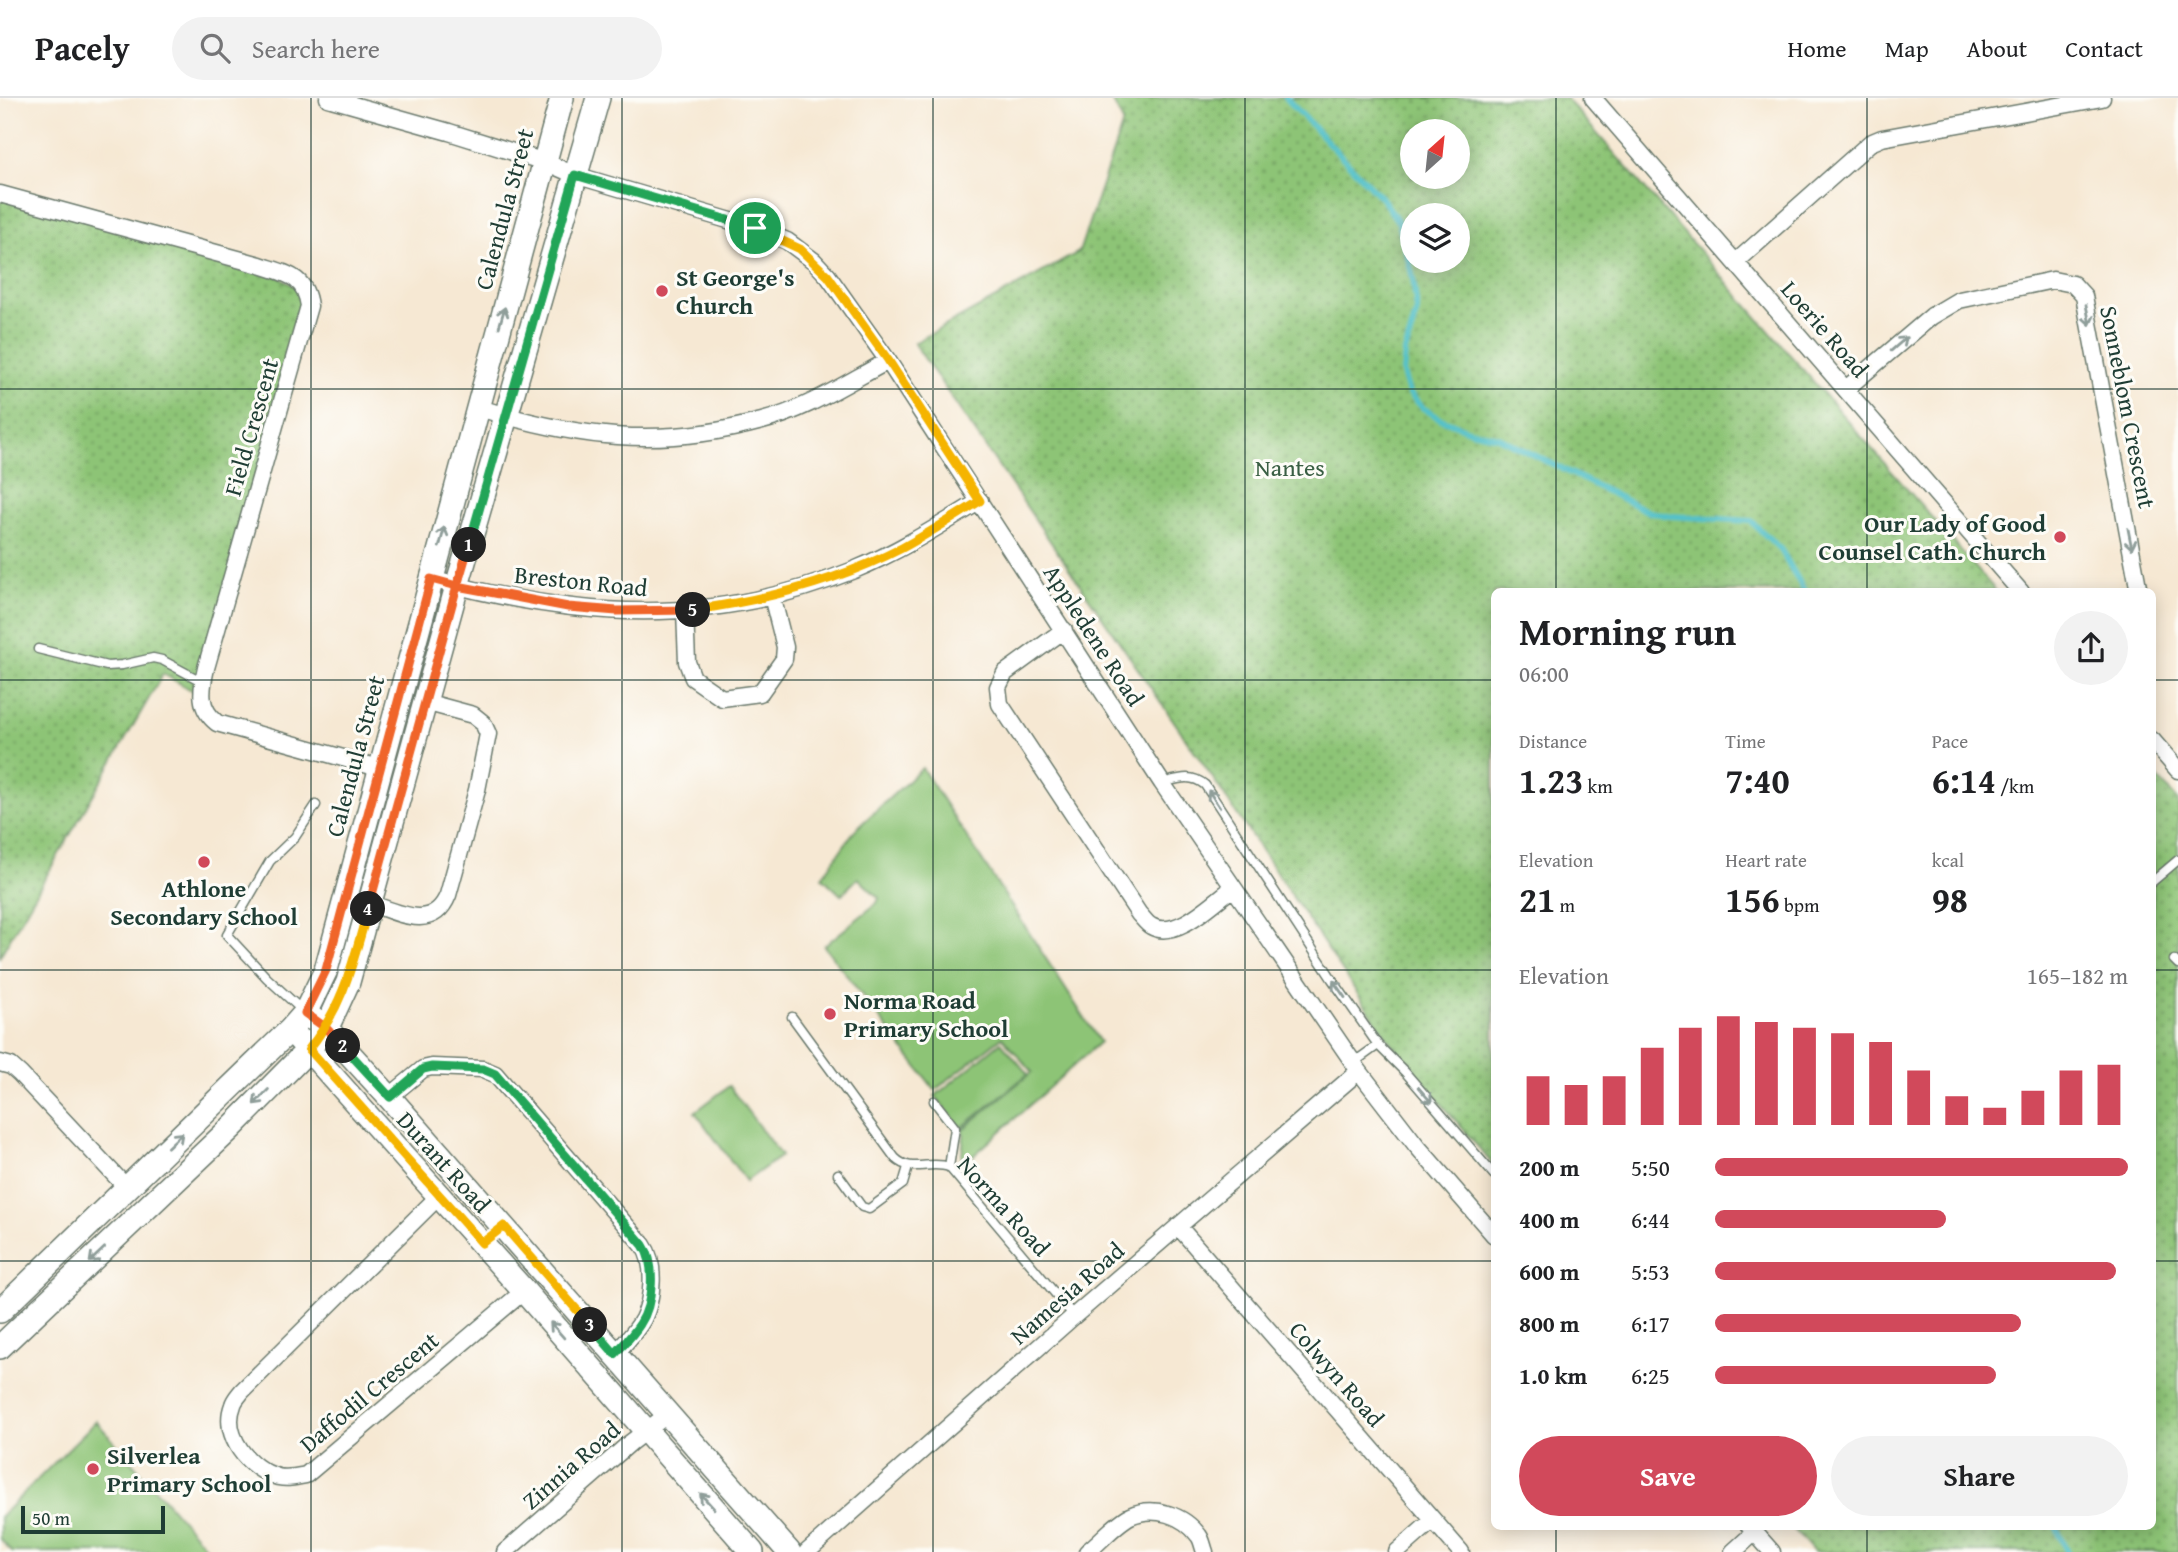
<!DOCTYPE html>
<html lang="en">
<head>
<meta charset="utf-8">
<style>
	:root { --surface:#fff; --page:#f2f2f2; --text:#202124; --muted:#757577; --line:#e0e0e0; --accent:#d1495b }
	body { margin:0; font-family:"Gentium Book Plus",serif; background:var(--page); color:var(--text); height:100vh; display:flex; flex-direction:column; font-size:26px; white-space:nowrap }
	* { box-sizing:border-box; margin:0 }
	p { font-size:23px; color:var(--muted) }
	.icon { flex:none; width:38px; height:38px; fill:none; stroke:currentColor; stroke-width:2; stroke-linecap:round; stroke-linejoin:round }
	.map { position:relative; flex:1; overflow:hidden }
	.side { position:absolute; left:1491px; top:490px; width:665px; height:942px; display:flex; flex-direction:column; background:var(--surface); border-radius:10px; box-shadow:0 4px 18px #0003 }
	.side>* { flex:none }
	.needle { width:46px; rotate:27deg }
	.buttons { position:absolute; left:1400px; top:21px; display:grid; gap:14px }
	.buttons a { display:grid; place-items:center; width:70px; height:70px; border-radius:50%; background:var(--surface); box-shadow:0 4px 18px #0003; font-size:35px }
	.scale { position:absolute; left:21px; bottom:18px; width:144px; box-sizing:border-box; padding-left:7px; border:4px solid #1f3d34; border-top:0; font-size:19px; line-height:24px; white-space:nowrap; color:#1f3d34; -webkit-text-stroke:5px #fdfcf7; paint-order:stroke }
	.pin { position:absolute; display:grid; place-items:center; width:60px; height:60px; color:#fff; margin:-30px; border:4px solid #fff; border-radius:50%; box-shadow:0 2px 7px #0007 }
	.km { position:absolute; width:35px; height:35px; margin:-18px; border-radius:50%; background:#222; color:#fff; font-size:19px; line-height:35px; text-align:center }
	.round { display:grid; place-items:center; flex:none; width:74px; height:74px; border-radius:37px; background:var(--page) }
	.overview { display:flex; align-items:center; justify-content:space-between; height:119px; padding:0 28px }
	h1 { font-size:38px; font-weight:700; line-height:52px }
	.metrics { display:grid; grid-template-columns:repeat(3,1fr); gap:10px; height:119px; padding:7px 28px }
	.metrics div { display:grid; align-content:center }
	.metrics b { font-size:35px; font-weight:700 }
	.metrics small { font-size:19px; font-weight:400 }
	.metrics p { font-size:19px }
	.chart { height:196px; padding:14px 28px }
	.chart p { display:flex; justify-content:space-between }
	.chart svg { width:100%; height:126px; margin-top:7px; stroke:var(--accent); stroke-width:6 }
	.button { display:flex; gap:14px; margin-top:auto; padding:14px 28px }
	.button a { flex:1; height:80px; border-radius:42px; background:var(--accent); color:#fff; font-size:28px; font-weight:700; line-height:80px; text-align:center }
	.button a+a { background:var(--page); color:var(--text) }
	ul { padding:0 28px; list-style:none; font-size:23px }
	li { display:grid; grid-template-columns:112px 84px 1fr; align-items:center; height:52px }
	li i { height:18px; border-radius:9px; background:var(--accent) }
	header { display:flex; align-items:center; gap:42px; box-sizing:border-box; height:98px; padding:0 35px; background:var(--surface); border-bottom:2px solid var(--line) }
	header strong { font-size:33px }
	nav { display:flex; gap:38px; margin-inline-start:auto; font-size:24px }
	.search { width:490px; height:63px; background:var(--page); display:flex; align-items:center; gap:18px; box-sizing:border-box; padding:0 24px; border-radius:38px; color:var(--muted); font-size:26px }
	.map>svg:first-child { display:block }
	.grass { fill:#8dc476; stroke:#568055; stroke-width:2 }
	.park { fill:url(#park-dots); stroke:#568055; stroke-width:2; fill-rule:evenodd }
	.lines { fill:none; stroke-linecap:round; stroke-linejoin:round }
	.stream { stroke:#54c1c9; stroke-width:6 }
	.lane-casing { stroke:#6a796c; stroke-width:11 }
	.street-casing { stroke:#6a796c; stroke-width:19 }
	.secondary-casing { stroke:#6a796c; stroke-width:26 }
	.lane { stroke:#fff; stroke-width:8 }
	.street { stroke:#fff; stroke-width:16 }
	.secondary { stroke:#fff; stroke-width:23 }
	.oneway { stroke:#8f9e9a }
	.split-1-casing { stroke:#fff; stroke-width:14 }
	.split-2-casing { stroke:#fff; stroke-width:14 }
	.split-3-casing { stroke:#fff; stroke-width:14 }
	.split-4-casing { stroke:#fff; stroke-width:14 }
	.split-5-casing { stroke:#fff; stroke-width:14 }
	.split-6-casing { stroke:#fff; stroke-width:14 }
	.split-1 { stroke:#22a559; stroke-width:9 }
	.split-2 { stroke:#f0652b; stroke-width:9 }
	.split-3 { stroke:#22a559; stroke-width:9 }
	.split-4 { stroke:#f5b400; stroke-width:9 }
	.split-5 { stroke:#f0652b; stroke-width:9 }
	.split-6 { stroke:#f5b400; stroke-width:9 }
	.grid { fill:none; stroke:#1f3d34; stroke-width:2; stroke-opacity:0.55 }
	.poi-dot { fill:#d1495b; stroke:#fdfcf7; stroke-width:2.5 }
	.labels { text-anchor:middle; dominant-baseline:central; stroke-width:6; stroke-linejoin:round; paint-order:stroke }
	.street-label { font-size:24px; fill:#1f3d34; stroke:#fdfcf7 }
	.poi-label { font-size:24px; font-weight:bold; fill:#1f3d34; stroke:#fdfcf7; text-anchor:start }
	.park-label { font-size:24px; fill:#3a5f44; stroke:#fdfcf7 }
</style>
</head>
<body>
<header>
<strong>Pacely</strong>
<div class="search"><svg class="icon" aria-label="search" viewBox="0 0 24 24"><circle cx="10" cy="10" r="6"/><path d="M15 15l6 6"/></svg>Search here</div>
<nav><a>Home</a><a>Map</a><a>About</a><a>Contact</a></nav>
</header>
<div class="map">
<svg width="2178" height="1454" viewBox="0 0 2178 1454">
	<defs>
		<pattern id="park-dots" width="8" height="8" patternUnits="userSpaceOnUse" patternTransform="scale(1.75)"><rect width="8" height="8" fill="#8dc476"/><path d="M2 2h.1M6 6h.1" fill="none" stroke="#73a062" stroke-width="1.8" stroke-linecap="round"/></pattern>
	</defs>
	<rect width="100%" height="100%" fill="#fdfcf7"/>
	<filter id="ink" filterUnits="userSpaceOnUse"><feTurbulence type="fractalNoise" baseFrequency=".0143" numOctaves="2"/><feDisplacementMap in="SourceGraphic" scale="14" xChannelSelector="R" yChannelSelector="G"/><feConvolveMatrix kernelMatrix="1 2 1 2 8 2 1 2 1" color-interpolation-filters="sRGB"/></filter>
	<filter id="wash" filterUnits="userSpaceOnUse"><feTurbulence type="fractalNoise" baseFrequency=".00686" numOctaves="4" result="noise"/><feDisplacementMap in="SourceGraphic" scale="28" xChannelSelector="R" yChannelSelector="G"/><feGaussianBlur stdDeviation="1.57" result="paint"/><feColorMatrix in="noise" values="0 0 0 0 0 0 0 0 0 0 0 0 0 0 0 0 0 1.4 0 .05"/><feComposite in="paint" operator="in"/></filter>
	<g filter="url(#wash)">
		<rect width="100%" height="100%" fill="#f6e8d3"/>
		<!-- grass -->
		<path class="grass" d="M922,670l178,274 -137,123 -2,-2 3,-28 -2,-5 70,-58 -30,-35 -67,53 -111,-144 53,-43 2,-5 -21,-20 -17,17 -19,-18 33,-47z
			M1001,944l27,32 -67,54 -26,-32z
			M729,988l52,70 -35,25 -51,-69z
			M96,1323l114,131h-198l-12,-13v-22z"/>
		<!-- park -->
		<path class="park" d="M1111,0h455l430,493 -502,1v574l-102,-121 -184,-274 -294,-428 165,-91 44,-130zM1458,33v46h-46v-46zM1458,117v46h-46v-46z
			M0,96l260,71 48,30 -106,401 -39,-22 -163,282z
			M2153,674l25,29v751h-364l-23,-26h361z"/>
		<g class="lines">
			<!-- stream -->
			<path class="stream" d="M1286,0l98,103 15,22 14,55 4,33 -12,41 -2,21 6,20 14,15 18,11 30,12 27,6 151,75 22,4 80,5 30,29 24,42
				M2056,1428l11,26"/>
		</g>
	</g>
	<g filter="url(#ink)">
		<g class="lines">
			<defs>
				<path id="lane" d="M38,551l69,17 15,-1 31,-7 9,2 41,22
					M1162,685c16,-4 29,-10 43,2l127,194 46,66 27,27 89,103
					M2152,784l26,-22
					M2174,862l4,4
					M304,914l-37,-34 -40,-43 43,-74 25,-24 21,-32
					M792,919l103,141c16,16 35,2 54,9l125,149
					M1353,965l25,-18
					M934,1003l21,27 -6,39
					M838,1076l24,33 7,2 34,-25 5,-17"/>
				<path id="street" d="M328,0l121,34 96,30 30,13 180,53 32,13 27,20 14,15 60,85 274,422 197,288 57,74 78,90
					M1593,0l428,494
					M0,96l260,71c26,9 45,10 49,41l-103,362c-5,22 -8,40 11,55l162,45
					M1736,164l134,-119 12,-5 220,-40
					M1847,290l85,-72 27,-16 94,-20 20,4 11,12 55,296
					M476,309c100,31 183,42 286,14 44,-11 86,-39 126,-60
					M431,481c146,40 280,49 423,-9 44,-18 85,-44 126,-69
					M685,513l2,51 6,16 29,20 38,-5 24,-34 1,-12 -13,-51
					M1064,532l-59,43 -7,14 2,17 139,210c4,4 8,10 12,12 25,15 62,-24 82,-38
					M2152,642l26,30
					M369,805c28,9 64,30 79,-8l29,-105 11,-56 -5,-11 -10,-8 -48,-13
					M0,965l11,3 9,8 106,113
					M389,999l34,-28 9,-2 51,2 12,5 6,7 142,164c13,18 10,54 0,74 -7,13 -18,24 -28,35
					M439,1098l-197,195c-3,4 -8,9 -9,14 -12,30 16,65 45,72 10,2 18,0 28,-2l218,-184
					M1178,1128l283,326
					M1749,1428l23,26
					M505,1454l125,-109 38,-29
					M807,1454l267,-236 285,-245
					M1087,1454c14,-11 28,-28 43,-36 24,-11 54,-1 69,20 3,4 4,11 6,16
					M1397,1454l36,-32
					M1733,1454l22,-20"/>
				<path id="secondary" d="M313,921l13,9 63,69 400,455
					M298,940l226,253 228,261
					M0,1213l290,-281 15,-17 21,-43 236,-872
					M0,1249l231,-219 78,-79 21,-28 18,-39 109,-396 141,-488"/>
			</defs>
			<!-- lane casing -->
			<use href="#lane" class="lane-casing"/>
			<!-- street casing -->
			<use href="#street" class="street-casing"/>
			<!-- secondary casing -->
			<use href="#secondary" class="secondary-casing"/>
			<!-- lane -->
			<use href="#lane" class="lane"/>
			<!-- street -->
			<use href="#street" class="street"/>
			<!-- secondary -->
			<use href="#secondary" class="secondary"/>
		</g>
		<!-- one-way arrows -->
		<defs><path id="oneway-shaft" d="M-6 0H5M1.5-3L5.5 0L1.5 3" fill="none" stroke-width="1.6" stroke-linecap="round" stroke-linejoin="round" transform="scale(1.75)"/></defs>
		<g class="oneway">
			<use href="#oneway-shaft" transform="translate(2088 217) rotate(79)"/>
			<use href="#oneway-shaft" transform="translate(502 219) rotate(-74)"/>
			<use href="#oneway-shaft" transform="translate(1899 246) rotate(-41)"/>
			<use href="#oneway-shaft" transform="translate(442 439) rotate(-75)"/>
			<use href="#oneway-shaft" transform="translate(2130 441) rotate(79)"/>
			<use href="#oneway-shaft" transform="translate(1214 701) rotate(-123)"/>
			<use href="#oneway-shaft" transform="translate(1339 891) rotate(-125)"/>
			<use href="#oneway-shaft" transform="translate(1425 997) rotate(49)"/>
			<use href="#oneway-shaft" transform="translate(261 999) rotate(135)"/>
			<use href="#oneway-shaft" transform="translate(175 1042) rotate(-43)"/>
			<use href="#oneway-shaft" transform="translate(97 1157) rotate(136)"/>
			<use href="#oneway-shaft" transform="translate(557 1232) rotate(-131)"/>
			<use href="#oneway-shaft" transform="translate(707 1403) rotate(-132)"/>
		</g>
	</g>
	<g class="lines" filter="url(#ink)">
		<defs>
			<path id="split-1" d="M469,447l106,-370 180,53"/>
			<path id="split-2" d="M343,948l-17,-18 -21,-15 21,-43 105,-391 26,7 12,-41"/>
			<path id="split-3" d="M343,948l47,51 33,-28 9,-2 51,2 12,5 6,7 142,164c13,19 10,60 -3,79 -7,11 -16,20 -25,30l-25,-29"/>
			<path id="split-4" d="M368,811c-15,53 -24,96 -59,140l173,194 22,-17 86,99"/>
			<path id="split-5" d="M368,811l89,-323 111,21 49,4 76,-1"/>
			<path id="split-6" d="M693,512c73,-10 143,-28 209,-62 26,-14 52,-31 78,-47l-92,-141 -60,-84 -28,-27 -45,-21"/>
		</defs>
		<!-- split-1 casing -->
		<use href="#split-1" class="split-1-casing"/>
		<!-- split-2 casing -->
		<use href="#split-2" class="split-2-casing"/>
		<!-- split-3 casing -->
		<use href="#split-3" class="split-3-casing"/>
		<!-- split-4 casing -->
		<use href="#split-4" class="split-4-casing"/>
		<!-- split-5 casing -->
		<use href="#split-5" class="split-5-casing"/>
		<!-- split-6 casing -->
		<use href="#split-6" class="split-6-casing"/>
		<!-- split-1 -->
		<use href="#split-1" class="split-1"/>
		<!-- split-2 -->
		<use href="#split-2" class="split-2"/>
		<!-- split-3 -->
		<use href="#split-3" class="split-3"/>
		<!-- split-4 -->
		<use href="#split-4" class="split-4"/>
		<!-- split-5 -->
		<use href="#split-5" class="split-5"/>
		<!-- split-6 -->
		<use href="#split-6" class="split-6"/>
	</g>
	<!-- grid -->
	<path class="grid" d="M311,0v1454M622,0v1454M933,0v1454M1245,0v1454M1556,0v494M1867,0v494M0,291h2178M0,582h1494M2152,582h26M0,872h1494M2152,872h26M0,1163h1494M2152,1163h26M1556,1428v26M1867,1428v26"/>
	<!-- markers -->
	<g class="poi-dot">
		<circle cx="662" cy="193" r="7"/>
		<circle cx="2060" cy="439" r="7"/>
		<circle cx="204" cy="764" r="7"/>
		<circle cx="830" cy="916" r="7"/>
		<circle cx="93" cy="1371" r="7"/>
	</g>
	<g class="labels">
		<!-- street labels -->
		<g class="street-label">
			<text transform="translate(504 111) rotate(-75)">Calendula Street</text>
			<text transform="translate(1825 231) rotate(49)">Loerie Road</text>
			<text transform="translate(2128 309) rotate(79)">Sonneblom Crescent</text>
			<text transform="translate(251 329) rotate(-74)">Field Crescent</text>
			<text transform="translate(581 483) rotate(6)">Breston Road</text>
			<text transform="translate(1094 537) rotate(57)">Appledene Road</text>
			<text transform="translate(355 658) rotate(-75)">Calendula Street</text>
			<text transform="translate(444 1064) rotate(48)">Durant Road</text>
			<text transform="translate(1004 1108) rotate(48)">Norma Road</text>
			<text transform="translate(1067 1195) rotate(-41)">Namesia Road</text>
			<text transform="translate(1337 1276) rotate(49)">Colwyn Road</text>
			<text transform="translate(369 1294) rotate(-40)">Daffodil Crescent</text>
			<text transform="translate(571 1367) rotate(-41)">Zinnia Road</text>
		</g>
		<!-- poi labels -->
		<g class="poi-label">
			<text x="676" y="179">St George's<tspan x="676" dy="28">Church</tspan></text>
			<text x="2046" y="425" text-anchor="end">Our Lady of Good<tspan x="2046" dy="28">Counsel Cath. Church</tspan></text>
			<text x="204" y="790" text-anchor="middle">Athlone<tspan x="204" dy="28">Secondary School</tspan></text>
			<text x="844" y="902">Norma Road<tspan x="844" dy="28">Primary School</tspan></text>
			<text x="107" y="1357">Silverlea<tspan x="107" dy="28">Primary School</tspan></text>
		</g>
		<!-- park labels -->
		<g class="park-label">
			<text x="1290" y="369">Nantes</text>
		</g>
	</g>
</svg>
<div class="buttons">
<a><svg class="needle" viewBox="-14 -14 28 28"><path d="M0-13l5 13h-10z" fill="#e53935"/><path d="M0 13l5-13h-10z" fill="#757577"/></svg></a>
<a><svg class="icon" aria-label="layers" viewBox="0 0 24 24"><path d="M12 4l9 5-9 5-9-5zM3 14l9 5 9-5"/></svg></a>
</div>
<div class="scale">50 m</div>
<div class="pin" style="left:755px;top:130px;background:#1e9e55"><svg class="icon" aria-label="arrive" viewBox="0 0 24 24"><path d="M6 21V4h12l-3 4 3 4H6"/></svg></div>
<b class="km" style="left:469px;top:447px">1</b>
<b class="km" style="left:343px;top:948px">2</b>
<b class="km" style="left:590px;top:1227px">3</b>
<b class="km" style="left:368px;top:811px">4</b>
<b class="km" style="left:693px;top:512px">5</b>
<section class="side">
<div class="overview"><div><h1>Morning run</h1><p>06:00</p></div><a class="round"><svg class="icon" aria-label="share" viewBox="0 0 24 24"><path d="M12 15V3M7 8l5-5 5 5M5 13v7h14v-7"/></svg></a></div>
<div class="metrics">
<div><p>Distance</p><b>1.23<small> km</small></b></div>
<div><p>Time</p><b>7:40</b></div>
<div><p>Pace</p><b>6:14<small> /km</small></b></div>
</div>
<div class="metrics">
<div><p>Elevation</p><b>21<small> m</small></b></div>
<div><p>Heart rate</p><b>156<small> bpm</small></b></div>
<div><p>kcal</p><b>98</b></div>
</div>
<div class="chart"><p><span>Elevation</span>165–182 m</p>
<svg viewBox="0 0 160 44" preserveAspectRatio="none"><path d="M5 44V27M15 44V30M25 44V27M35 44V17M45 44V10M55 44V6M65 44V8M75 44V10M85 44V12M95 44V15M105 44V25M115 44V34M125 44V38M135 44V32M145 44V25M155 44V23"/></svg>
</div>
<ul>
<li><b>200 m</b>5:50<i style="width:100%"></i></li>
<li><b>400 m</b>6:44<i style="width:56%"></i></li>
<li><b>600 m</b>5:53<i style="width:97%"></i></li>
<li><b>800 m</b>6:17<i style="width:74%"></i></li>
<li><b>1.0 km</b>6:25<i style="width:68%"></i></li>
</ul>
<div class="button"><a>Save</a><a>Share</a></div>
</section>
</div>
</body>
</html>
